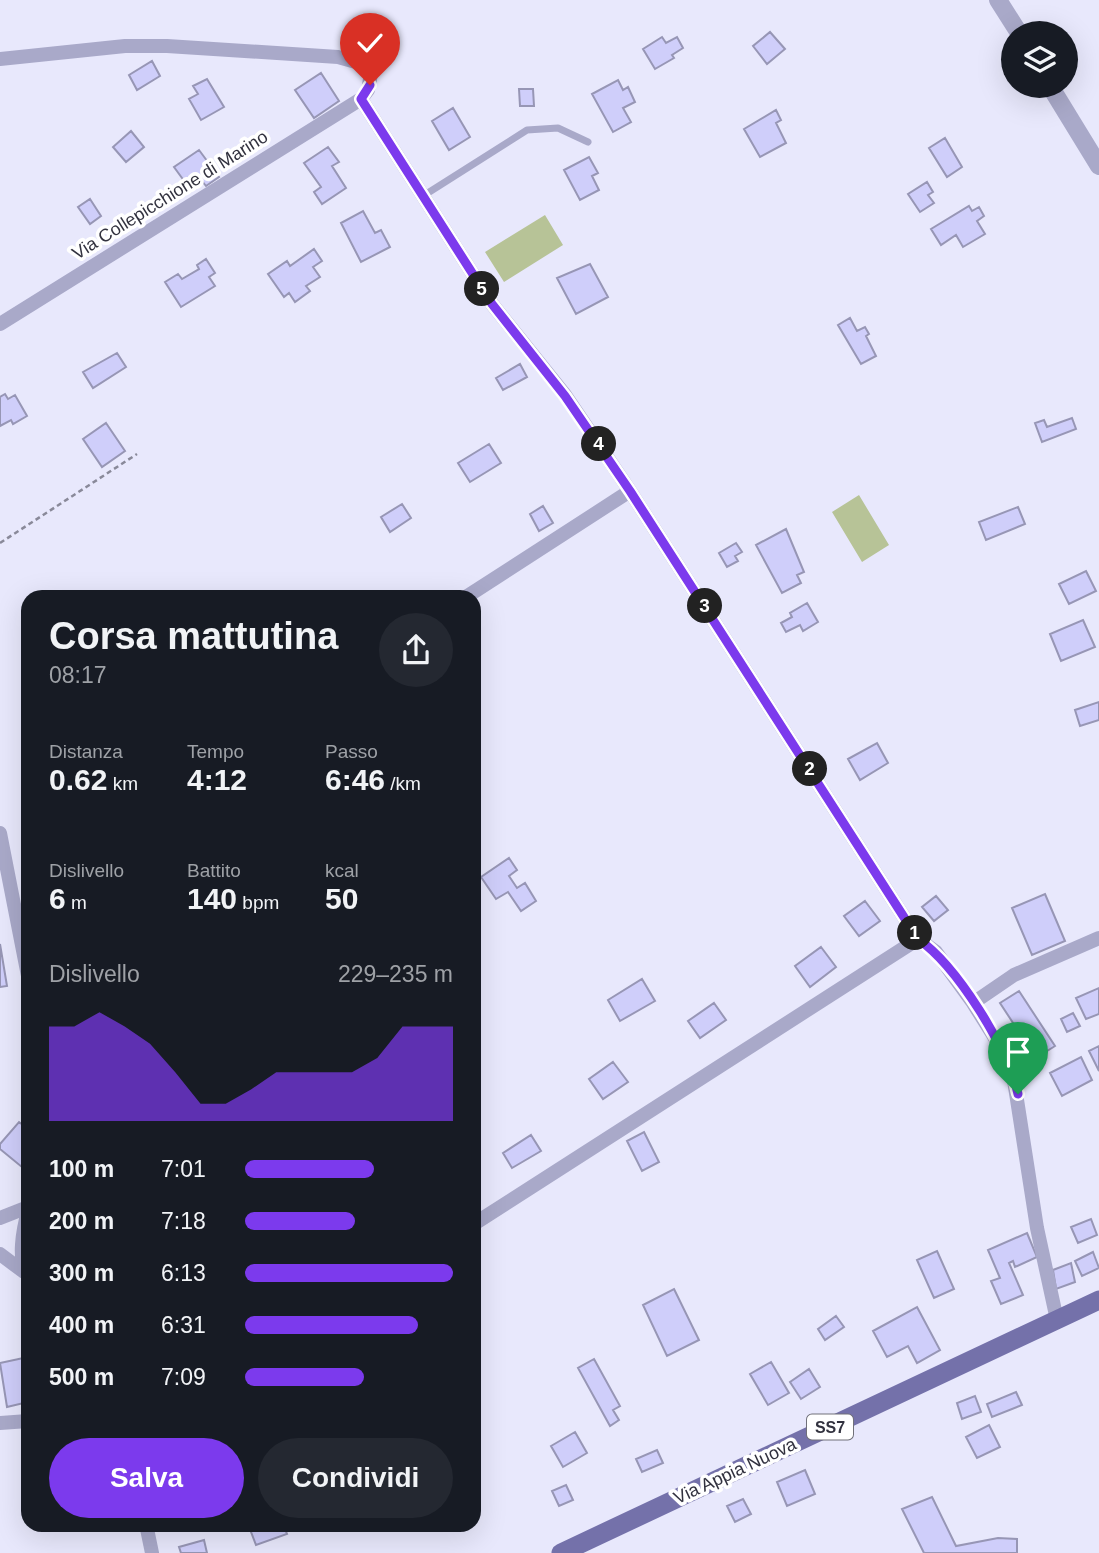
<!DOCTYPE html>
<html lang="it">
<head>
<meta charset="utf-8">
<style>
	:root { --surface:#171b24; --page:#242831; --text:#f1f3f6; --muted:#9ea1a6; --accent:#7c3aed }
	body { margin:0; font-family:Helvetica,sans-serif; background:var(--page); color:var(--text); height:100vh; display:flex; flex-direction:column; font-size:26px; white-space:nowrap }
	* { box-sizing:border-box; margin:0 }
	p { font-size:23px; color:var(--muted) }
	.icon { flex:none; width:38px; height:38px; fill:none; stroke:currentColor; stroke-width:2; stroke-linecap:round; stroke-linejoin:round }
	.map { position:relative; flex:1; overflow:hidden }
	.drawer { position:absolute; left:21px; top:590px; width:460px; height:942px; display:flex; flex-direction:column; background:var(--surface); border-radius:21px; box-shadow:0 7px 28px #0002 }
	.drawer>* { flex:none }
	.buttons { position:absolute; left:1001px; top:21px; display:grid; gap:14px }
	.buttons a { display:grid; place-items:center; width:77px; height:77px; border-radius:50%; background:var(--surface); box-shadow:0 7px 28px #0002; font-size:35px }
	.pin { position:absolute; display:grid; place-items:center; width:60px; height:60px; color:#fff; margin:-72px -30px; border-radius:50% 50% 50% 0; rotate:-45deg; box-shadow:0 0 7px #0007 }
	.pin .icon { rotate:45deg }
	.km { position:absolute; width:35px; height:35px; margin:-18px; border-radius:50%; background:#222; color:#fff; font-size:19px; line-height:35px; text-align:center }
	.round { display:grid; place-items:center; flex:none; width:74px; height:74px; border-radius:37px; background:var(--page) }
	.overview { display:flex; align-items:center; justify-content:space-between; height:119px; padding:0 28px }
	h1 { font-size:38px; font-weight:700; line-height:52px }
	.figures { display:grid; grid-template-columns:repeat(3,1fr); gap:10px; height:119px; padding:7px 28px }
	.figures div { display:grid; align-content:center }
	.figures b { font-size:30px; font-weight:700 }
	.figures small { font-size:19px; font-weight:400 }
	.figures p { font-size:19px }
	.chart { height:196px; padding:14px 28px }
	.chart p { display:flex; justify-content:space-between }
	.chart svg { width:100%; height:126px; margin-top:7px; fill:var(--accent); opacity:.7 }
	.button { display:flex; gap:14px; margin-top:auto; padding:14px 28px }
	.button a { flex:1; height:80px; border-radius:42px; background:var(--accent); color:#fff; font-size:28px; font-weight:700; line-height:80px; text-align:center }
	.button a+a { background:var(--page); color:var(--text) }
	ul { padding:0 28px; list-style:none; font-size:23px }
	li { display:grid; grid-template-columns:112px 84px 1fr; align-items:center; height:52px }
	li i { height:18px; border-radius:9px; background:var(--accent) }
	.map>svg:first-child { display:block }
	.green { fill:#b7c397 }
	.building { fill:#cfcefa; stroke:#9796b5; stroke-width:2 }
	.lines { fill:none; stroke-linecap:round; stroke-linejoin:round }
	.path { stroke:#898999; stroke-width:2.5; stroke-dasharray:5 3.5; stroke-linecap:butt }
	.service { stroke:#a9a9c9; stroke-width:7 }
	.minor { stroke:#a9a9c9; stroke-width:14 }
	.tertiary { stroke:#a9a9c9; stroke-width:18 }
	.primary { stroke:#7471aa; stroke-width:19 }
	.route-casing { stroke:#fff; stroke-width:14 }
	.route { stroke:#7c3aed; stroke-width:9 }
	.labels { text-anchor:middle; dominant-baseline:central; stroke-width:7; stroke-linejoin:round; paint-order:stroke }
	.shield { fill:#fff; stroke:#707079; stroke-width:2 }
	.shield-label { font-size:16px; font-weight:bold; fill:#32323f }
	.street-label { font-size:18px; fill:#32323f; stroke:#fff }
</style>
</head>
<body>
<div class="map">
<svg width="1099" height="1553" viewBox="0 0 1099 1553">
	<rect width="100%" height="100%" fill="#e8e8fc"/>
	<!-- green -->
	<path class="green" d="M545,215l18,30 -59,37 -19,-30z
		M859,495l30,50 -27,17 -30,-50z"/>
	<!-- building -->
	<path class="building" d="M770,32l15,17 -18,15 -14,-18z
		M662,37l4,6 11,-6 6,11 -11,7 2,3 -19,11 -12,-20z
		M152,61l8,15 -23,14 -8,-15z
		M321,73l18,28 -25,17 -19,-28z
		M207,79l17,28 -23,13 -12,-21 9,-5 -5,-8z
		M618,80l5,10 5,-3 7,15 -12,6 8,14 -18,10 -21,-38z
		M519,89h14l1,17h-14z
		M453,108l17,29 -21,13 -17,-29z
		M776,110l5,10 -5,3 10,20 -26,14 -16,-28z
		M131,131l13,16 -18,15 -13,-15z
		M945,138l17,29 -15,10 -18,-29z
		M328,147l11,15 -7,4 14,22 -24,16 -8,-12 7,-5 -17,-24z
		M199,150l20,27 -13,9 -4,-5 -12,8 -16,-22z
		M589,157l9,16 -6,3 7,14 -19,10 -16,-30z
		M927,182l6,10 -5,3 6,8 -14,9 -12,-18z
		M90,199l11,17 -11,8 -12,-17z
		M969,206l3,5 7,-4 5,9 -7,5 8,13 -22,13 -7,-12 -15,10 -10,-16z
		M363,211l12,22 6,-3 9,17 -29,15 -20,-39z
		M314,249l8,12 -9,6 7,10 -14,9 4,5 -15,11 -6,-9 -5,4 -16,-23 19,-13 3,5z
		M206,259l9,14 -6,4 6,9 -34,21 -16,-25 13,-8 4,5 17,-10 -2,-4z
		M590,264l18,33 -32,17 -19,-36z
		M850,318l7,13 8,-4 4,7 -3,2 10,20 -15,8 -23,-39z
		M117,353l9,14 -33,21 -10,-16z
		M520,364l7,13 -24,13 -7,-12z
		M5,394l3,5 7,-4 12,21 -14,8 -2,-4 -11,6v-29z
		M1072,418l4,11 -34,13 -7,-19 9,-3 3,7z
		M106,423l19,28 -23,16 -19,-28z
		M489,444l12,19 -31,19 -12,-19z
		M402,504l9,14 -21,14 -9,-15z
		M543,506l10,17 -14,8 -9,-17z
		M1018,507l7,17 -39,16 -7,-18z
		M786,529l18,43 -7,3 4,8 -19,10 -26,-48z
		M736,543l6,9 -7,4 3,5 -11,6 -8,-14z
		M1086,571l10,20 -27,13 -10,-20z
		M807,603l11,19 -15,9 -3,-6 -14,7 -5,-9 11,-6 -2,-4z
		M1083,620l12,27 -34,14 -11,-27z
		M1099,702v18l-19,6 -5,-16z
		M877,743l11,20 -28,17 -12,-21z
		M509,858l8,12 -8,6 8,12 8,-5 11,18 -15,10 -13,-19 -12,7 -15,-22z
		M1045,894l20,47 -33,14 -20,-47z
		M936,896l12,14 -14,11 -12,-14z
		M865,901l15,20 -21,15 -15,-20z
		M0,944l7,42 -7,1z
		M821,947l15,20 -26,20 -15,-21z
		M642,979l13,22 -35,20 -12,-21z
		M1099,988v26l-13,5 -10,-21z
		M1019,991l36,55 -19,12 -36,-55z
		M714,1003l12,17 -26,18 -12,-17z
		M1073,1013l7,13 -13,6 -6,-13z
		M1099,1046v25l-10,-20z
		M1081,1057l11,23 -30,16 -12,-23z
		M613,1062l15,20 -25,17 -14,-20z
		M19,1122l9,7v43l-28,-23v-5z
		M644,1132l15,30 -17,9 -15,-30z
		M531,1135l10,16 -29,17 -9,-15z
		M1091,1219l6,16 -19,8 -7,-16z
		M1027,1233l10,24 -22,10 -2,-6 -4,2 14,32 -22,9 -10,-23 9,-3 -12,-28z
		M937,1251l17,38 -20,9 -17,-38z
		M1093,1252l6,16 -17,8 -7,-15z
		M1071,1263l4,19 -19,7 -3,-19z
		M674,1289l25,51 -32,16 -24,-51z
		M917,1307l23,43 -23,13 -9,-17 -21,11 -14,-26z
		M836,1316l8,11 -19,13 -7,-11z
		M28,1357v45l-21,5 -7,-44z
		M594,1359l26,47 -7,4 6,10 -9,6 -32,-58z
		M771,1362l18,31 -21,12 -18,-31z
		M809,1369l11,18 -19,12 -11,-17z
		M1016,1392l6,13 -30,12 -5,-13z
		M975,1396l6,16 -19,7 -5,-16z
		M989,1425l11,22 -23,11 -11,-21z
		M575,1432l12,21 -24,14 -12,-21z
		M657,1450l6,13 -21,9 -6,-13z
		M805,1470l10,24 -28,12 -10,-24z
		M566,1485l7,15 -14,6 -7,-15z
		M932,1497l24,49 42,-8 19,1v14h-93l-22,-44z
		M743,1499l8,15 -16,8 -8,-16z
		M248,1524h35l4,10 -31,11z
		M204,1540l3,13h-26l-2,-6z"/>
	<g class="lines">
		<!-- path -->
		<path class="path" d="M0,543l137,-89"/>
		<!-- service -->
		<path class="service" d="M423,196l104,-66 31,-2 30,14"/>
		<!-- minor -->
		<path class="minor" d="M0,59l125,-13h42l171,11 25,7 8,10 -3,16 -7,9 -361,225
			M361,99l131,205 73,91 65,96 288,448 18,13 37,51 32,51 8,20 24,154 20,92
			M466,597l164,-106
			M0,833l28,143
			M973,1003l41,-28 85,-37
			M28,1212c-5,17 -11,49 0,64
			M0,1218l28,-11
			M477,1222l441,-283
			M0,1254l24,18
			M0,1423l28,-2
			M146,1524l6,29"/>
		<!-- tertiary -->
		<path class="tertiary" d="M998,0l21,33
			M1050,86l49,80"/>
		<!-- primary -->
		<path class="primary" d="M561,1553l538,-253"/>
	</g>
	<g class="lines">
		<defs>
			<path id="route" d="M370,85l-9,14 131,205 73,92 65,95 288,448c38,26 91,110 100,155"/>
		</defs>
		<!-- route casing -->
		<use href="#route" class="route-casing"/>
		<!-- route -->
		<use href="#route" class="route"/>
	</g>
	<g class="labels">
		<!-- shield labels -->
		<rect class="shield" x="807" y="1414.5" width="46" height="25" rx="5"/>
		<g class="shield-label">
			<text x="830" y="1427">SS7</text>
		</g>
		<!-- street labels -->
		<g class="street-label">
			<text transform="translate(170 195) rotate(-32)">Via Collepicchione di Marino</text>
			<text transform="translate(735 1471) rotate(-25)">Via Appia Nuova</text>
		</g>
	</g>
</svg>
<div class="buttons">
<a><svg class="icon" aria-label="layers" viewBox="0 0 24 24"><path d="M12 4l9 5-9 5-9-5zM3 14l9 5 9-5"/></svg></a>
</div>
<div class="pin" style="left:1018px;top:1094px;background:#1e9e55"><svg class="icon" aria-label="arrive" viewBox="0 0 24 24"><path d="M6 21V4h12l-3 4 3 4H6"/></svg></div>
<div class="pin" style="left:370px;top:85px;background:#d93025"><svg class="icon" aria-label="check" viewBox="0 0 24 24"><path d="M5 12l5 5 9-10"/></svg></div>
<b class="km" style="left:915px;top:933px">1</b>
<b class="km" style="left:810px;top:769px">2</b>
<b class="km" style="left:705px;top:606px">3</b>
<b class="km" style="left:599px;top:444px">4</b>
<b class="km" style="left:482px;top:289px">5</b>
<section class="drawer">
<div class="overview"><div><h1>Corsa mattutina</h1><p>08:17</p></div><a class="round"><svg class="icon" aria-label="share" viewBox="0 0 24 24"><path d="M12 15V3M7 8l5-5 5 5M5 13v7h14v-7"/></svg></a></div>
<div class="figures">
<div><p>Distanza</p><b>0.62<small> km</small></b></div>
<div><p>Tempo</p><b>4:12</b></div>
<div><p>Passo</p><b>6:46<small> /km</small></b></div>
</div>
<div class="figures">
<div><p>Dislivello</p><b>6<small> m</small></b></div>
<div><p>Battito</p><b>140<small> bpm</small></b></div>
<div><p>kcal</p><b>50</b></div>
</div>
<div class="chart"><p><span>Dislivello</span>229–235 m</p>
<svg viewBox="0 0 160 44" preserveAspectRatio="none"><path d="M0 44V11L10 11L20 6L30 11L40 17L50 27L60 38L70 38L80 33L90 27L100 27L110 27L120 27L130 22L140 11L150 11L160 11V44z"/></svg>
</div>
<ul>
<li><b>100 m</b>7:01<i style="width:62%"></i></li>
<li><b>200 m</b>7:18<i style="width:53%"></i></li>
<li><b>300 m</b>6:13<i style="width:100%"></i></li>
<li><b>400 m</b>6:31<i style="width:83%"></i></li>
<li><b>500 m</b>7:09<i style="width:57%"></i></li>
</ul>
<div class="button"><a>Salva</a><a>Condividi</a></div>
</section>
</div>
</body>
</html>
